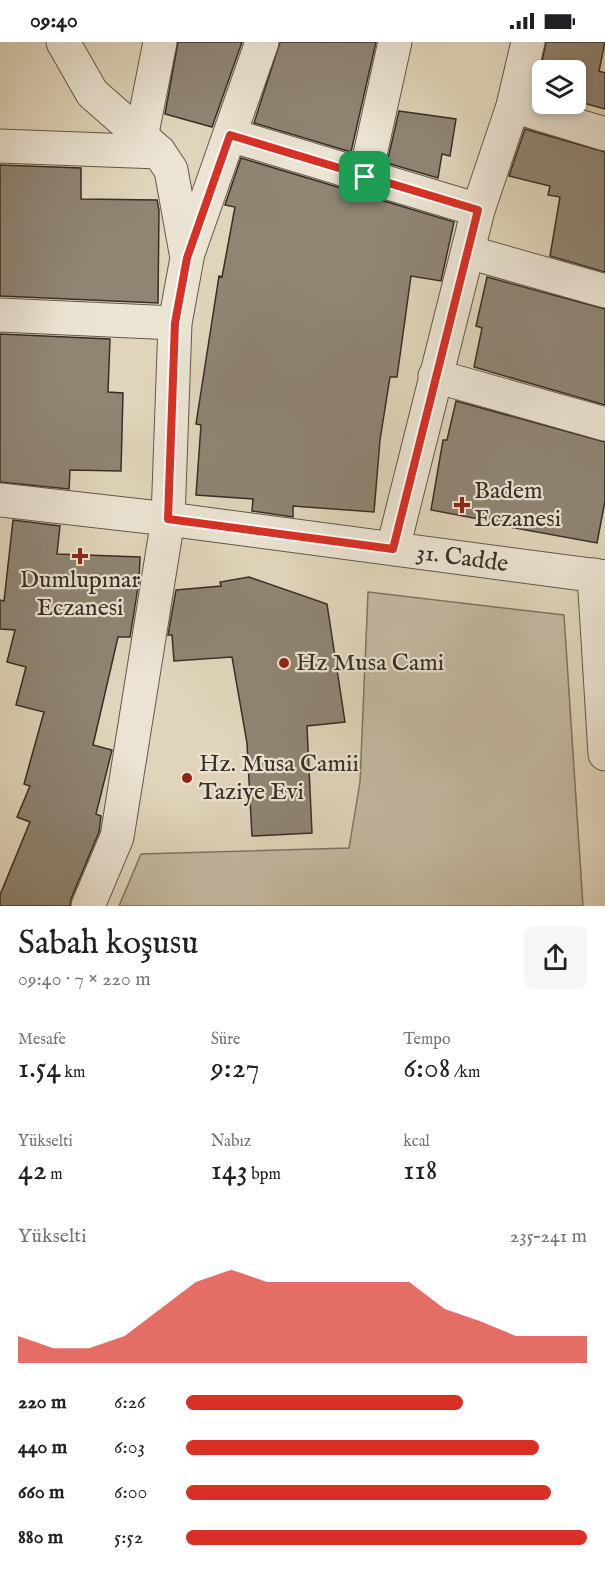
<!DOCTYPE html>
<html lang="tr">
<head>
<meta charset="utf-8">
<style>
	:root { --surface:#fff; --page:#f6f6f6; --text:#202124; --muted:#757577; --accent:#d93025 }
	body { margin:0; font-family:"IM FELL English",serif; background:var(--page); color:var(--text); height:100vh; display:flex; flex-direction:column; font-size:22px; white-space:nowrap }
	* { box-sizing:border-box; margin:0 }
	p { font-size:20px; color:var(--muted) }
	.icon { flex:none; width:33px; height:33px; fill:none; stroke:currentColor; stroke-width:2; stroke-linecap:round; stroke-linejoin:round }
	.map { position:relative; height:864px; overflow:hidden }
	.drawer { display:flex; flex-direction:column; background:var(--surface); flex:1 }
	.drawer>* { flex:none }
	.tools { position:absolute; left:532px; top:18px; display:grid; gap:12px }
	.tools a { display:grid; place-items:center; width:54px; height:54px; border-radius:9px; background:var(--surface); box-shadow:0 3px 9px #0003; font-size:30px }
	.pin { position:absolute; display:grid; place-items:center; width:51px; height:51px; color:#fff; margin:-26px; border-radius:12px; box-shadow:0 3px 9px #0006 }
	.round { display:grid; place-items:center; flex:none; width:63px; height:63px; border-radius:9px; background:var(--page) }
	.headline { display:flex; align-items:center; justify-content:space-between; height:102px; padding:0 18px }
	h1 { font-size:33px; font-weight:600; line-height:45px }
	.stats { display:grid; grid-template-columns:repeat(3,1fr); gap:9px; height:102px; padding:6px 18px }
	.stats div { display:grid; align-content:center }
	.stats b { font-size:30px; font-weight:600 }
	.stats small { font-size:16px; font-weight:400 }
	.stats p { font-size:16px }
	.chart { height:168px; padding:12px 18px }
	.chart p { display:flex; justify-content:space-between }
	.chart svg { width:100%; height:108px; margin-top:6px; fill:var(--accent); opacity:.7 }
	ul { padding:0 18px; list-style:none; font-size:20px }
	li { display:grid; grid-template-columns:96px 72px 1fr; align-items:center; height:45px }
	li i { height:15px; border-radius:8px; background:var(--accent) }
	.status { display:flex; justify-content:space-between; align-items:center; height:42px; padding:0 30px; background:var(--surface); direction:ltr }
	.status svg { height:16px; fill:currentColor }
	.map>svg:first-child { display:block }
	.green { fill:#c3b9a2; stroke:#7e7464; stroke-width:1.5 }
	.building { fill:#8f8573; stroke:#382e25; stroke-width:1.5 }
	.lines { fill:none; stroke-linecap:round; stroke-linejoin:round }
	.minor-casing { stroke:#62584a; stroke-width:35 }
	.minor { stroke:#ebe4d3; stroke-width:33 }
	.route-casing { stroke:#fff; stroke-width:12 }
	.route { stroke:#d93025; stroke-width:8 }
	.poi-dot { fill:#8f2418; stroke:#ebe4d3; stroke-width:2 }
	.labels { text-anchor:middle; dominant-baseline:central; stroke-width:4.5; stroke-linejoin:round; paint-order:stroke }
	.poi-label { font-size:24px; fill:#382e25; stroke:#ebe4d3; text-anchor:start }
	.street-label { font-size:24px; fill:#382e25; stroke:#ebe4d3 }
</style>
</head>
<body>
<div class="status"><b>09:40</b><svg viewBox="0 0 49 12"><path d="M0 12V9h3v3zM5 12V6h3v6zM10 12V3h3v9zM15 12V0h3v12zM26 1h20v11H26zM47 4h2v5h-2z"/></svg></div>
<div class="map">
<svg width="605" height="864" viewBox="0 0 605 864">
	<rect width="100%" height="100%" fill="#e0d5bb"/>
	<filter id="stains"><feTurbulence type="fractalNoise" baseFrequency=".00333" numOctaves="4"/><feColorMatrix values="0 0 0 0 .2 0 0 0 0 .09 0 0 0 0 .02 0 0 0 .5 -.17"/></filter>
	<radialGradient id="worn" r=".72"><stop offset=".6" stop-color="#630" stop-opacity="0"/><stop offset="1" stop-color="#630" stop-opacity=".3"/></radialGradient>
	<!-- green -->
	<path class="green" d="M368,550l196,23 19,291h-464l22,-52 208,-6 11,-66z"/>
	<!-- building -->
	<path class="building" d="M178,0h64l-30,85 -47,-13z
		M280,0h96l-25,110 -97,-29z
		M546,0h59l-6,29 6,2v36l-29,-8v-31h-33v22l-7,-2z
		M399,69l57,8 -6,37 -8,-2 -4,24 -51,-15z
		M525,87l80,23v120l-55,-16 10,-59 -12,-2 2,-9 -41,-10z
		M241,116l213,64 -13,59 -30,-5 -14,101h-7l-10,63 -6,72 -81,-6v11l-41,-6 1,-12 -57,-4 5,-70 -5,-1 23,-148 3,1 13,-70 -10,-2z
		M0,123l81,3v31l76,1 2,10 -1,93 -158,-7z
		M487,235l118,32v96l-131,-38 8,-39 -6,-2z
		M0,292l110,5 -2,53 15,1 -2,78 -51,-1 -1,19 -69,-7z
		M456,359l149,41v59l-8,42 -93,-17 1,-2 -74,-14 12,-70h4z
		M13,478l47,6 -3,28 83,3 -1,24 -9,56h-12l-25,108 19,5 -16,64 5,2 -2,16 -28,67 -1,7h-70v-11l30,-73 -13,-5 13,-31 -6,-2 20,-72 -28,-7 10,-38 -19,-5 8,-32 -15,-1v-29l4,1z
		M249,535l78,27 18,118 -38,4 5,107 -60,3 -5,-93 -15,-86 -58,4 -2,-26h-4l8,-45 45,-4 -1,-4z"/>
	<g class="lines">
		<defs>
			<g id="minor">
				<path d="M63,0l29,51 67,59 12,18 16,88 -12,65 -7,196 -51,318 -29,69"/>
				<path d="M513,64l92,28"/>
				<path d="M230,93l248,75"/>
				<path d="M141,96l19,-96"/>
				<path d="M0,104l159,6"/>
				<path d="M365,135l30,-135"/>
				<path d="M468,210l137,39"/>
				<path d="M187,214l75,-214"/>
				<path d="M0,273l175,8"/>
				<path d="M435,334l170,48"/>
				<path id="s1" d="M0,458l168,19 437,58"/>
				<path d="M393,506l85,-338 35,-104 15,-64"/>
				<path d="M594,533l11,179"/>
			</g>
		</defs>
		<!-- minor casing -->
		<use href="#minor" class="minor-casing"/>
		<!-- minor -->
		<use href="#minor" class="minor"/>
	</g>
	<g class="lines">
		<defs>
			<path id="route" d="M230,93l248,75 -85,339 -225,-30 7,-196 12,-65z"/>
		</defs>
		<!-- route casing -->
		<use href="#route" class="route-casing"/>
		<!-- route -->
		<use href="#route" class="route"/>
	</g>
	<!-- markers -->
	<g class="poi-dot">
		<path d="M459 454h6v6h6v6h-6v6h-6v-6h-6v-6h6z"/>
		<path d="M77 505h6v6h6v6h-6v6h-6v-6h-6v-6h6z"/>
		<circle cx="284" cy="621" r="6"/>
		<circle cx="187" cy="736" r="6"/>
	</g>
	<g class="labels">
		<!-- poi labels -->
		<g class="poi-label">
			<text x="474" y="449">Badem<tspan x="474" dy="28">Eczanesi</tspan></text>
			<text x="80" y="538" text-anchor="middle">Dumlupınar<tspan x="80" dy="28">Eczanesi</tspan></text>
			<text x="296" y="621">Hz Musa Cami</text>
			<text x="199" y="722">Hz. Musa Camii<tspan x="199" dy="28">Taziye Evi</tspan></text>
		</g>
		<!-- street labels -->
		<g class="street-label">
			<text stroke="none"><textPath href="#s1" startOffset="466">31. Cadde</textPath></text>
		</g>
	</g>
	<rect width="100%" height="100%" filter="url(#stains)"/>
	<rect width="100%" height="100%" fill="url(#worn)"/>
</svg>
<div class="tools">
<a><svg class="icon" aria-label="layers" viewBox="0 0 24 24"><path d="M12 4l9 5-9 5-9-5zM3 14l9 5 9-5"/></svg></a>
</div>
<div class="pin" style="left:365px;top:135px;background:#1e9e55"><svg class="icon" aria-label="arrive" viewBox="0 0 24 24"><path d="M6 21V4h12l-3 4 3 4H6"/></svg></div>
</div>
<section class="drawer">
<div class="headline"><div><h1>Sabah koşusu</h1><p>09:40 · 7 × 220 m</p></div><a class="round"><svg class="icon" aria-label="share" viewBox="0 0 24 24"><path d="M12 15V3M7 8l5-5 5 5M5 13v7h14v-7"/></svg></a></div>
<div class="stats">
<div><p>Mesafe</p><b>1.54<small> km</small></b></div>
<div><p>Süre</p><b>9:27</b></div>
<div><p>Tempo</p><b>6:08<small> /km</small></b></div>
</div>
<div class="stats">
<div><p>Yükselti</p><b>42<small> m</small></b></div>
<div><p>Nabız</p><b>143<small> bpm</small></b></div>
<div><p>kcal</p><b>118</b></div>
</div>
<div class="chart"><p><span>Yükselti</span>235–241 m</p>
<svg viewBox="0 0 160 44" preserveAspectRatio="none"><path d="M0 44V33L10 38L20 38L30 33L40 22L50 11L60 6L70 11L80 11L90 11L100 11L110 11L120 22L130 27L140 33L150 33L160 33V44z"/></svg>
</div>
<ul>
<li><b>220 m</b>6:26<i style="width:69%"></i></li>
<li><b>440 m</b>6:03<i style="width:88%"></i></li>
<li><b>660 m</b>6:00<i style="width:91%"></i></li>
<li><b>880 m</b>5:52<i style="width:100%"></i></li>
</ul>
</section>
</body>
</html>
